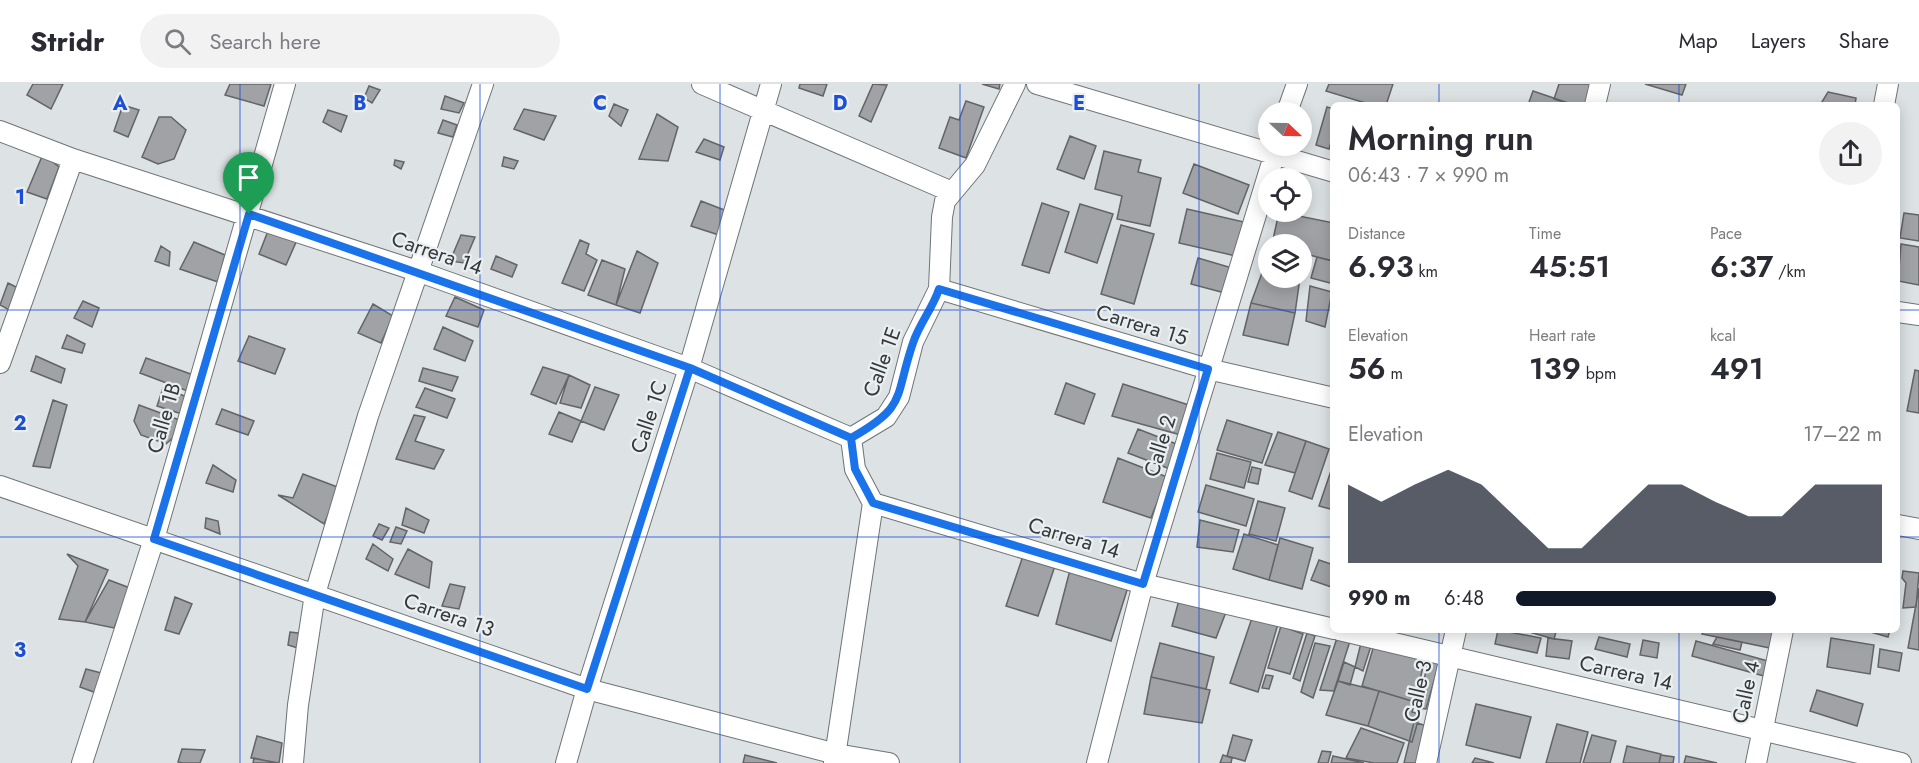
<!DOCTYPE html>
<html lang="en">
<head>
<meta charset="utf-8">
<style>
	:root { --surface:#fff; --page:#f2f2f3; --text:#2b2b33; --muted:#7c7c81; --line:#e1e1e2; --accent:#111827 }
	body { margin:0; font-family:Jost,sans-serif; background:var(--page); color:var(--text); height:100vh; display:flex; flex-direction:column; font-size:22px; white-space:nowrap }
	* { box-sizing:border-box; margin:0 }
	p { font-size:20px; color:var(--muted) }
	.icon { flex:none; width:33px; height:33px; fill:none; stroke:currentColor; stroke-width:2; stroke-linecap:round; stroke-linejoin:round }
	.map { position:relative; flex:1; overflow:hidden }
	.panel { position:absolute; left:1330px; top:18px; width:570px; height:531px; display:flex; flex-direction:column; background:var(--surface); border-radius:9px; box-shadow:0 3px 15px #0003 }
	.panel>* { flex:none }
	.needle { width:39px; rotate:112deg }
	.buttons { position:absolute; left:1258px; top:18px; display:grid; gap:12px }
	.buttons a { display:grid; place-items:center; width:54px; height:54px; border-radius:50%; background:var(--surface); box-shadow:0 3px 15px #0003; font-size:30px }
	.pin { position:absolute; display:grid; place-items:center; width:51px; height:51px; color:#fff; margin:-62px -26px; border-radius:50% 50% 50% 0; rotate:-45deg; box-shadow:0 0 6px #0007 }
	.pin .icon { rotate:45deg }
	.round { display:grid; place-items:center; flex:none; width:63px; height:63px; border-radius:32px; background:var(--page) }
	.overview { display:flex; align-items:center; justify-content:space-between; height:102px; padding:0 18px }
	h1 { font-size:33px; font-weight:600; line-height:45px }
	.stats { display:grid; grid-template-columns:repeat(3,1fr); gap:9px; height:102px; padding:6px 18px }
	.stats div { display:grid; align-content:center }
	.stats b { font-size:30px; font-weight:600 }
	.stats small { font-size:16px; font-weight:400 }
	.stats p { font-size:16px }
	.chart { height:168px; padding:12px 18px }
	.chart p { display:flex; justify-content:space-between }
	.chart svg { width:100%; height:108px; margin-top:6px; fill:var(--accent); opacity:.7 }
	ul { padding:0 18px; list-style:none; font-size:20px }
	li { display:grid; grid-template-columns:96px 72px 1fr; align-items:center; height:45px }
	li i { height:15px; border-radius:8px; background:var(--accent) }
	header { display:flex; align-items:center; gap:36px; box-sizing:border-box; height:84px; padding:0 30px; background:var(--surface); border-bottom:2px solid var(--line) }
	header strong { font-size:28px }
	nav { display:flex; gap:33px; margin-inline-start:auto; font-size:21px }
	.search { width:420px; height:54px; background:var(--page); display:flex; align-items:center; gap:15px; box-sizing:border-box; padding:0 21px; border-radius:33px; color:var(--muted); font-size:22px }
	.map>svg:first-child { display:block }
	.building { fill:#a0a2a6; stroke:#626468; stroke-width:1.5 }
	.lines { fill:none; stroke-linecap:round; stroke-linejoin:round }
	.street-casing { stroke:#6f7476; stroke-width:22 }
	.street { stroke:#fff; stroke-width:20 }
	.route-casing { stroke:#fff; stroke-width:12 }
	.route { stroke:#1a73e8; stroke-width:8 }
	.grid { fill:none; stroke:#1d4ed8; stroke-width:1.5; stroke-opacity:0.55 }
	.labels { text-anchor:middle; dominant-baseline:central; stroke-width:4.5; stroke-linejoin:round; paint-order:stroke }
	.street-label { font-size:21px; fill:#363839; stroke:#eaeff1 }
	.grid-label { font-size:20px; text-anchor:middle; font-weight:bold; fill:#1d4ed8; stroke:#eaeff1; stroke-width:4.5; stroke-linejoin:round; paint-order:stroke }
</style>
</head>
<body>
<header>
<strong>Stridr</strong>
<div class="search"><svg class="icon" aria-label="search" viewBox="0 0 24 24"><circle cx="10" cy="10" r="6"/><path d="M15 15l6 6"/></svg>Search here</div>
<nav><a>Map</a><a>Layers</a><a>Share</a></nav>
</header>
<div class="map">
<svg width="1919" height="679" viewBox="0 0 1919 679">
	<rect width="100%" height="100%" fill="#dde2e4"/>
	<!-- building -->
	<path class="building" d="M33,0h30l-12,25 -24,-14z
		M230,0h41l-7,22 -39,-11z
		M800,0h27l-4,12 -24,-8z
		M873,0l14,1 -16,37 -12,-6z
		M982,0h18l-1,5z
		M1329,0h64l-7,21h-14l-46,-14z
		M1559,0h33l-6,21h-14l-18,-6z
		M1645,0h41l-4,11z
		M369,2l11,4 -8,13 -8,-5z
		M1533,7l41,14h-46z
		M1828,8l28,6 -1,7h-35z
		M445,12l19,7 -5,10 -18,-4z
		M966,17l18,6 -18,51 -27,-10 11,-31 9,3z
		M614,20l14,6 -7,16 -12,-10z
		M123,21l16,5 -11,27 -14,-6z
		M1327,23l7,2v23l-5,17 -13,-4z
		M524,25l32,7 -12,24 -30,-11z
		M328,26l19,6 -6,16 -18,-10z
		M657,30l21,13 -10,34 -29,-2z
		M159,33h12l15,13 -12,29 -16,5 -16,-7z
		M443,36l14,5 -4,12 -15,-4z
		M1070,52l26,10 -12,33 -27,-10z
		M704,55l20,8 -4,13 -24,-8z
		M1104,67l37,9 -3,12 23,6 -11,48 -33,-7 5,-23 -27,-7z
		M43,70l16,13 -12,32 -20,-7z
		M504,73l14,4 -4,8 -12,-3z
		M395,76l9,2 -3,7 -7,-4z
		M1194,80l55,21 -11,29 -55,-21z
		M701,117l31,12 -13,22 -28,-9z
		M1042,119l27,9 -20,61 -27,-8z
		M1080,120l33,10 -16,49 -32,-11z
		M1187,125l57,13 -8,34 -57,-13z
		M1279,128l55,11 -2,38 -30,-8v-9h-30z
		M1904,129l15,2v26l-19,-3z
		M1121,141l33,9 -20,70 -33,-10z
		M268,147l29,9 -11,25 -27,-11z
		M461,151l14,2 -11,26 -14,-2z
		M580,156l9,4 -3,10 11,6 -13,31 -22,-8z
		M194,158l31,13 -7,27 -38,-13z
		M1901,160l18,3v38l-21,-4z
		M161,162l9,6 -1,14 -14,-5z
		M637,167l21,12 -18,50 -24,-8z
		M1269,169v18l-6,-1z
		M496,172l21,9 -5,12 -21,-8z
		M1317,173l17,4v23l-23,-6z
		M1198,174l34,10 -7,25 -34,-9z
		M602,176l23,9 -9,36 -28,-10z
		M1263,186l6,1v7h31l-5,35 -44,-10z
		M8,199l12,6 -7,23 -13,-7z
		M1310,202l22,6 -7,35 -19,-6z
		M455,213l29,13 -6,17 -32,-11z
		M83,217l16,7 -7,19 -18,-9z
		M1251,219l44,10 -7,32 -45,-10z
		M373,220l20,12 -12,27 -23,-10z
		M443,243l30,14 -8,20 -31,-12z
		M67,251l18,9 -3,9 -20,-5z
		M249,252l36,13 -10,25 -37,-13z
		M36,272l29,13 -4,14 -30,-12z
		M146,274l53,19 -6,16 -53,-20z
		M543,283l26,8 -13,29 -25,-10z
		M423,284l35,9 -6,14 -33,-10z
		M1915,286l4,1v42l-12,-2z
		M569,291l21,10 -9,23 -21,-5z
		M1066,299l29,11 -11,30 -29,-10z
		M1123,300l66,21 -8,30 -69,-19z
		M595,303l24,8 -15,35 -23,-9z
		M163,304l27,10 -5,17 -28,-9z
		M425,304l30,11 -8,19 -31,-11z
		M53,316l14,5 -17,63 -17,-2z
		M139,321l43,16 -6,14 -10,9 -25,-9 -7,-14z
		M222,325l32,12 -6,14 -32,-11z
		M559,328l22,9 -9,21 -23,-8z
		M414,331l11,2 -10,24 29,9 -10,19 -38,-10z
		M1227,336l45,14 -10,29 -45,-13z
		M1138,345l41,16 -9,24 -42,-16z
		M1278,348l28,9 -11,32 -30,-8z
		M1306,357l23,8 -17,50 -23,-8z
		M1217,369l34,9 -7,26 -34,-9z
		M1118,374l49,19 -16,41 -48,-16z
		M1334,378v48l-15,-4z
		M213,381l23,15 -3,12 -27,-9z
		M1252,383l9,2 -3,15 -10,-2z
		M303,390l37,14 -16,36 -46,-29 15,3z
		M1206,401l48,14 -8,27 -48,-14z
		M1258,417l27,7 -9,33 -27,-7z
		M406,424l23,12 -5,13 -22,-8z
		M206,434l12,3 2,13 -15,-6z
		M1200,436l39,10 -6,22 -36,-5z
		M379,440l10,4 -7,12 -9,-4z
		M396,443l11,4 -6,13 -11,-2z
		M1244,450l34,11 -9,35 -36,-11z
		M1280,454l33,10 -11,41 -33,-9z
		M373,460l20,15 -5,12 -22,-12z
		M408,465l24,13 -3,26 -34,-14z
		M1025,466l32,10 -19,56 -32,-10z
		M67,470l41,16 -23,52 -26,-3 19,-53z
		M1319,476l15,5v23l-23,-8z
		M1070,486l58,17 -17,54 -55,-17z
		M1903,487l16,2 -3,34 -13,1 3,-25 -4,-5z
		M109,496l21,8 -16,40 -29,-6z
		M450,500l15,3 -6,22 -17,-3z
		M1919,504v62l-11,-2z
		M175,513l17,7 -13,30 -14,-4z
		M1179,516l47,12 -10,26 -44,-12z
		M1253,531l25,9 -20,68 -28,-9z
		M1281,542l22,8 -13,40 -22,-6z
		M1498,546l43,8 -4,15 -42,-9z
		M1529,546h22l5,2 -2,7 -25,-7z
		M1703,546h70l-3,18 -68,-14z
		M1864,546h26l-2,7z
		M290,548l15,2 -4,15 -13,-4z
		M1307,549l8,3 -15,45 -7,-3z
		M1599,553l31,7 -3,13 -32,-8z
		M1717,553l25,5 -2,8 -27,-6z
		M1337,554l13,3 -16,50 -14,-1z
		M1548,554l24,3 -3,18 -23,-3z
		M1831,554l43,7 -4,29 -43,-7z
		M1643,556l16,3 -2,15 -17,-3z
		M1696,557l72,20 -4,15 -72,-20z
		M1160,559l54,14 -8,32 -55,-12z
		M1315,559l15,3 -17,52 -12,-6z
		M1361,559l10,3 -8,25 -8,-4z
		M1374,561l51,13 -10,44 -53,-16z
		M1880,565l22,4 -3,18 -21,-4z
		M1429,575l11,1 -14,49 -9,-1z
		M1344,578l11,5 -5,18 -12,-4z
		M86,585l23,6 -7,20 -22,-8z
		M1266,591l7,1 -4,13 -7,-1z
		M1151,593l59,13 -8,33 -58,-9z
		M1338,597l41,10 -11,35 -42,-11z
		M1817,606l46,14 -6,22 -47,-15z
		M1379,607l36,11 -3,10 8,2 -8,28 -44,-16z
		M1476,620l55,13 -11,41 -54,-13z
		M1414,638l13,4 -10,37h-13z
		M1557,640l31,8 -8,31h-34z
		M1361,644l43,15 -7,20h-23l-28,-5z
		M1233,651l19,5 -7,21 -18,-5z
		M1592,651l24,6 -6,22h-27z
		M257,652l25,7 -3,20 -28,-5z
		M1627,662l34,8 -2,9h-36z
		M182,665l23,1 -5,13h-17l-5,-1z
		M1322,667l9,1 -3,11h-10z
		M745,671l32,8h-34z
		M1223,671l9,3 -1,5h-11z
		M1661,671l13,2 -1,6h-14z
		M1333,672l31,7h-33z
		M1686,672l31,7h-33z
		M254,674l22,5h-23z
		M1475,674l19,5h-22z"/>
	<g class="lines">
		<defs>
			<path id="street" d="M702,0l250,108
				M1037,0l297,88
				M1595,21l5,-21
				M1884,21l4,-21
				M1287,28l10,-28
				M0,47l73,28 344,112 272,97 162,70
				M939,205l269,80 126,29
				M1898,228l21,3
				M0,279l73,-204
				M851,354l35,-21 13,-20 14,-55 26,-53 3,-72 3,-16 30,-36 40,-81
				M0,402l587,203 249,65 53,9
				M873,419l270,81 191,45
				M1898,441l21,4
				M1339,546l562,133
				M82,679l72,-224 131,-455
				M293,679l5,-58 17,-111 53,-178 115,-332
				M566,679l21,-74 102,-321 82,-284
				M834,679l39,-260 -18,-34 -4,-31
				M1097,679l46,-179 134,-438
				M1426,679l30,-133
				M1756,679l27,-133"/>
		</defs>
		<!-- street casing -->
		<use href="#street" class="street-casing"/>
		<!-- street -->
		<use href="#street" class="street"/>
	</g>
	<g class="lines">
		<defs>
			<path id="route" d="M249,130l-95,325 433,150 103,-321 161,70c57,-32 43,-40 62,-95 6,-19 20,-35 26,-54l269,80 -65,215 -270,-81 -18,-34 -4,-31 -161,-70 -441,-154"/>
		</defs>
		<!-- route casing -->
		<use href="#route" class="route-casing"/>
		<!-- route -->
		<use href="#route" class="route"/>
	</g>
	<!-- grid -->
	<path class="grid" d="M240,0v679M480,0v679M720,0v679M960,0v679M1199,0v679M1439,0v21M1679,0v21M0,226h1334M1898,226h21M0,453h1334M1898,453h21M1439,546v133M1679,546v133"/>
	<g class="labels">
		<!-- street labels -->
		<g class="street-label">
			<text transform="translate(437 169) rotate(19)">Carrera 14</text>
			<text transform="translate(1142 241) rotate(17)">Carrera 15</text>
			<text transform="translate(882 278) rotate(-70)">Calle 1E</text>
			<text transform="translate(649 333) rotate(-72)">Calle 1C</text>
			<text transform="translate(164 334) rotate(-74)">Calle 1B</text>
			<text transform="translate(1160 362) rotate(-73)">Calle 2</text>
			<text transform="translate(1074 454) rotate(17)">Carrera 14</text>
			<text transform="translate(449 531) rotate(19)">Carrera 13</text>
			<text transform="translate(1626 589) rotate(13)">Carrera 14</text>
			<text transform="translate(1418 607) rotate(-77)">Calle 3</text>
			<text transform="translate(1746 608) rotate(-78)">Calle 4</text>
		</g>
	</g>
	<g class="grid-label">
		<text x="120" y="26">A</text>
		<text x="360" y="26">B</text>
		<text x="600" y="26">C</text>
		<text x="840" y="26">D</text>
		<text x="1079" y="26">E</text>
		<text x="20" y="120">1</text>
		<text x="20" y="346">2</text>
		<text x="20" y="573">3</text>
	</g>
</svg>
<div class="buttons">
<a><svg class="needle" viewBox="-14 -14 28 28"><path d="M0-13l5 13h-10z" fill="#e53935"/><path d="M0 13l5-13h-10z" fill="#7c7c81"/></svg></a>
<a><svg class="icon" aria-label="locate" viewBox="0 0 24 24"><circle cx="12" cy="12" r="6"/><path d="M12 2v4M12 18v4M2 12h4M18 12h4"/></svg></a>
<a><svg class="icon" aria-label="layers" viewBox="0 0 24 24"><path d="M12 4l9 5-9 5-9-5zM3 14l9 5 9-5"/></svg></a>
</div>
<div class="pin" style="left:249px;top:130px;background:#1e9e55"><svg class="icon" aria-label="arrive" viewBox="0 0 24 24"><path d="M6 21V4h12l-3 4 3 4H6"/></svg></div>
<section class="panel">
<div class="overview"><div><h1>Morning run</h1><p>06:43 · 7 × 990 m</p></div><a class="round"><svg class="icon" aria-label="share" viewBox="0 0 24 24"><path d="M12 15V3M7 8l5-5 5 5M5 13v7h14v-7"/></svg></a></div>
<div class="stats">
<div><p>Distance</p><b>6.93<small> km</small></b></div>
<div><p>Time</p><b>45:51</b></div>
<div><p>Pace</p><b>6:37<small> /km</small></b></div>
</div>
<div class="stats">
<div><p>Elevation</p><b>56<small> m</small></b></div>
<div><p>Heart rate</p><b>139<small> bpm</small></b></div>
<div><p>kcal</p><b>491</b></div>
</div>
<div class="chart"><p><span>Elevation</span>17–22 m</p>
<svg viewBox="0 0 160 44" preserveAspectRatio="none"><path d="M0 44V12L10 19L20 12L30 6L40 12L50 25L60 38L70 38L80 25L90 12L100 12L110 19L120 25L130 25L140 12L150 12L160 12V44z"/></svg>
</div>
<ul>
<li><b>990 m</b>6:48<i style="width:71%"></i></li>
</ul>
</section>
</div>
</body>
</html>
